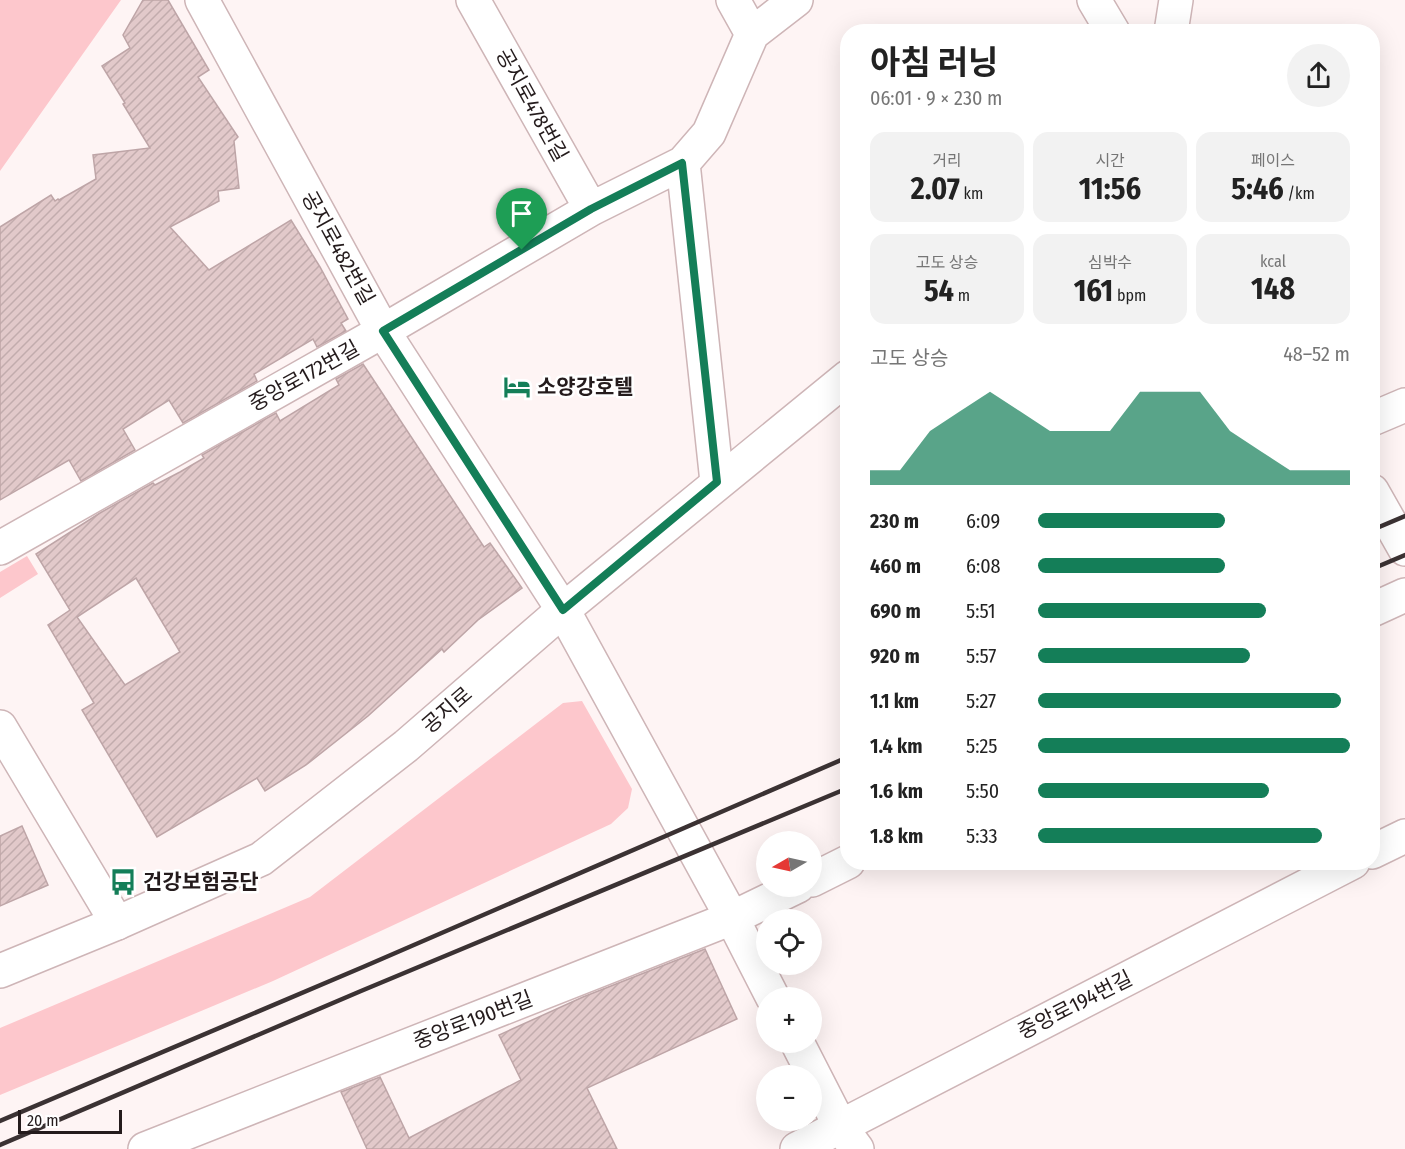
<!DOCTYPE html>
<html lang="ko">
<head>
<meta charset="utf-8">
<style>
	:root { --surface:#fff; --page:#f2f2f2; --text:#222; --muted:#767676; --accent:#147e58 }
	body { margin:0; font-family:"Fira Sans Condensed","Noto Sans KR",sans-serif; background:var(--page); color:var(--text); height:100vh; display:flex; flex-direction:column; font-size:22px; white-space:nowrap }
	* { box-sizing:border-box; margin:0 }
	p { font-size:20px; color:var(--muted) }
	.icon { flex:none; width:33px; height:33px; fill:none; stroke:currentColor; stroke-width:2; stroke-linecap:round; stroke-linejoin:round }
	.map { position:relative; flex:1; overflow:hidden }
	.side { position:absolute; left:840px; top:24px; width:540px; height:846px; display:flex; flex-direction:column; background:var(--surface); border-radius:24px; box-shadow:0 6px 24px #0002 }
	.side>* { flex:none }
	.needle { width:39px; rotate:261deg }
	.controls { position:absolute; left:756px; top:831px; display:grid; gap:12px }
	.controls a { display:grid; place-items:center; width:66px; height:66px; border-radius:50%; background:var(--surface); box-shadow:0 6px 24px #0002; font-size:30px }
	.scale { position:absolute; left:18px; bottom:15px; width:104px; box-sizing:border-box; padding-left:6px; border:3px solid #241b1c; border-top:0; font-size:16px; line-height:21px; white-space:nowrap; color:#241b1c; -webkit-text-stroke:4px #fff; paint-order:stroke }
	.pin { position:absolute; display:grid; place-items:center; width:51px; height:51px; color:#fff; margin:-62px -26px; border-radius:50% 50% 50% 0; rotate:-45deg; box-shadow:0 0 6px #0007 }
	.pin .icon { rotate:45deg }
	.round { display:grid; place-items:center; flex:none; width:63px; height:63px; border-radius:32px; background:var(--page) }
	.overview { display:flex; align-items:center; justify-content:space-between; height:102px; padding:0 30px }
	h1 { font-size:33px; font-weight:700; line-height:45px }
	.metrics { display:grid; grid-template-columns:repeat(3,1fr); gap:9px; height:102px; padding:6px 30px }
	.metrics div { display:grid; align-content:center; border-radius:15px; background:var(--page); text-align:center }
	.metrics b { font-size:30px; font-weight:700 }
	.metrics small { font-size:16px; font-weight:400 }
	.metrics p { font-size:16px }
	.chart { height:168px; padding:12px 30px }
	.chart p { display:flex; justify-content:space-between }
	.chart svg { width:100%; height:108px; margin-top:6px; fill:var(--accent); opacity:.7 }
	ul { padding:0 30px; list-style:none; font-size:20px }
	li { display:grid; grid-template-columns:96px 72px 1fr; align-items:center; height:45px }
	li i { height:15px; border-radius:8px; background:var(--accent) }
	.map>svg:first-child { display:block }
	.green { fill:#fdc7cc }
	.building { fill:url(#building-hatch); stroke:#bea5a7; stroke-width:1.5; fill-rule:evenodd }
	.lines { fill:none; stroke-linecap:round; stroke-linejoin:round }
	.street-casing { stroke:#ceb5b7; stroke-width:36 }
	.secondary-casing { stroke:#ceb5b7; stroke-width:36 }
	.street { stroke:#fff; stroke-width:33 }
	.secondary { stroke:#fff; stroke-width:33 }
	.rail { stroke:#3b3233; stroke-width:4.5 }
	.route-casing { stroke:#fff; stroke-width:12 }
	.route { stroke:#147e58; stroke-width:8 }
	.labels { text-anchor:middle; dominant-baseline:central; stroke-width:5; stroke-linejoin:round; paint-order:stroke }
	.street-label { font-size:21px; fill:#241b1c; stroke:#fff }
	.poi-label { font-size:21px; font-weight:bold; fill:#241b1c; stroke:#fff; text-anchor:start }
</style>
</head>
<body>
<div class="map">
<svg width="1405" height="1149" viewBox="0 0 1405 1149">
	<defs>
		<pattern id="building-hatch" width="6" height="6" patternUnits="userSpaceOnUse" patternTransform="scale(1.5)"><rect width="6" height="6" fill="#e2c9ca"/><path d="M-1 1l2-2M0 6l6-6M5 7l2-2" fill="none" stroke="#c2acad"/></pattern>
	</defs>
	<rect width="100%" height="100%" fill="#fef4f4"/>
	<!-- green -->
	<path class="green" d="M0,0h121l-121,171z
		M27,556l11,18 -38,24v-26z
		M582,701l50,88 -4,19 -17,16 -338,157 -273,114v-67l310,-131 253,-194z"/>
	<!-- building -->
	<path class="building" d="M143,0h25l41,70 -11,7 40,60 -4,4 5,47 -21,3 1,10 -49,26 39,43 82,-50 29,47 28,52 -7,4 5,8 -29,16 -4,-8 -59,35 3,7 -74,42 -14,-23 -46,29 12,21 -54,31 -12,-21 -69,40v-273l51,-32 4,6 3,-2 1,1 37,-21 -3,-24 57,-7 -27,-44 2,-1 -23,-37 28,-18 -7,-13z
		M363,364l121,183 6,-4 32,45 -44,32 -34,32 -2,-3 -74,67 -62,49 -41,26 -8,-13 -100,59 -75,-127 12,-7 -46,-78 22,-15 -34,-56 64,-41 53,-30 2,2 25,-13 24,-14 -2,-3 74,-42 4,8 59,-36 -3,-6zM136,578l44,74 -55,33 -48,-68z
		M22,826l26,59 -48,21v-70z
		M705,949l32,70 -150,69 30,61h-250l-26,-57 39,-15 29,61 112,-58 -22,-45 84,-38z"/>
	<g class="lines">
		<defs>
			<path id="street" d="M202,0l181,331 180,279 169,308 41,80
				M473,0l118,209
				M733,0l19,34
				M683,163l34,319
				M1372,419l33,-14
				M0,548l383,-217 208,-122 92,-46 26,-30 43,-99 44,-34
				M1372,610l33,-15
				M0,727l117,196
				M1372,852l33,-16
				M812,880l36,-18
				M797,1042l43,84 17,23
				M145,1149l587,-231 66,-32
				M797,1149l556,-287"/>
			<path id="secondary" d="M1094,0l19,32
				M1171,32l5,-32
				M1372,491l33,58
				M0,971l117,-48 144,-64 145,-113 157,-136 285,-233"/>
		</defs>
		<!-- street casing -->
		<use href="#street" class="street-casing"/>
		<!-- secondary casing -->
		<use href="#secondary" class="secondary-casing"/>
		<!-- street -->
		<use href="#street" class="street"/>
		<!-- secondary -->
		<use href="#secondary" class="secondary"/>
		<!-- rail -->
		<path class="rail" d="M1372,530l33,-14
			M1372,569l33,-14
			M0,1121l363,-154 485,-210
			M0,1145l361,-154 487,-203"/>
	</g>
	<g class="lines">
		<defs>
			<path id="route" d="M682,163l35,319 -154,128 -180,-279 208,-122z"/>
		</defs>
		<!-- route casing -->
		<use href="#route" class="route-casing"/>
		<!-- route -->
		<use href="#route" class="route"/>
	</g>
	<!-- icons -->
	<defs>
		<symbol id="hotel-bare" viewBox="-9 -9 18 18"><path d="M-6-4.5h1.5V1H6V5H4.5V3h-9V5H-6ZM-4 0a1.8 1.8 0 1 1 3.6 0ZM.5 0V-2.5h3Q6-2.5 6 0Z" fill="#147e58" stroke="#fff" stroke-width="2.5" paint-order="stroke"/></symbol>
		<symbol id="bus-bare" viewBox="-9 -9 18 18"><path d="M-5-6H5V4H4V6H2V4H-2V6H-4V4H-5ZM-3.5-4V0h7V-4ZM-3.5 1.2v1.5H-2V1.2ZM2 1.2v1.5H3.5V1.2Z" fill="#147e58" stroke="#fff" stroke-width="2.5" paint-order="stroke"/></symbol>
	</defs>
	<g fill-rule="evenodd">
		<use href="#hotel-bare" x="498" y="368" width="38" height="38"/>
		<use href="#bus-bare" x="104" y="863" width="38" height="38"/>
	</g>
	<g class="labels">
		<!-- street labels -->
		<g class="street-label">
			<text transform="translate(532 105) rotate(61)">공지로478번길</text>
			<text transform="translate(338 248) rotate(61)">공지로482번길</text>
			<text transform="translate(304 376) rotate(-29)">중앙로172번길</text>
			<text transform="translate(447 710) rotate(-41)">공지로</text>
			<text transform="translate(1075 1005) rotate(-27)">중앙로194번길</text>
			<text transform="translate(473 1020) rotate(-21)">중앙로190번길</text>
		</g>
		<!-- poi labels -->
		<g class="poi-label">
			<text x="537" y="387">소양강호텔</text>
			<text x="143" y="882">건강보험공단</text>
		</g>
	</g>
</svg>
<div class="controls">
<a><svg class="needle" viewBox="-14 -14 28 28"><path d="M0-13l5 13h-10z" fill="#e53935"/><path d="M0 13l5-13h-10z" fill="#767676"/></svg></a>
<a><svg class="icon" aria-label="locate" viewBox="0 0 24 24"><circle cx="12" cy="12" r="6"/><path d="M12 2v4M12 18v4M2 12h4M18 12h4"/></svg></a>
<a>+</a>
<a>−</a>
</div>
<div class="scale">20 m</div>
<div class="pin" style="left:522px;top:250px;background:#1e9e55"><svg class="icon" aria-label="arrive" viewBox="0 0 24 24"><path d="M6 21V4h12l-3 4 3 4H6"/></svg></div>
<section class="side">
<div class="overview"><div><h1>아침 러닝</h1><p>06:01 · 9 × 230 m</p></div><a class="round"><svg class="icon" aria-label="share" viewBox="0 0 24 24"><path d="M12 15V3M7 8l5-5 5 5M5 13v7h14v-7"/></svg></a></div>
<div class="metrics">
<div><p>거리</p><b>2.07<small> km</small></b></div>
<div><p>시간</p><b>11:56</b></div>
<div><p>페이스</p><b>5:46<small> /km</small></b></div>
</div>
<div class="metrics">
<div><p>고도 상승</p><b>54<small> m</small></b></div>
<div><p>심박수</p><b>161<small> bpm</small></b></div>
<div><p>kcal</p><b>148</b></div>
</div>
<div class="chart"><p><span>고도 상승</span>48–52 m</p>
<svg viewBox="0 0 160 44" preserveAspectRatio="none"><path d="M0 44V38L10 38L20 22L30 14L40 6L50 14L60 22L70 22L80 22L90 6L100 6L110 6L120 22L130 30L140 38L150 38L160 38V44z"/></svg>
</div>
<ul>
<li><b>230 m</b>6:09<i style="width:60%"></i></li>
<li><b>460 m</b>6:08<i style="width:60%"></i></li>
<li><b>690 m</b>5:51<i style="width:73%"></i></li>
<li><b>920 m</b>5:57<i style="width:68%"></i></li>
<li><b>1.1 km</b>5:27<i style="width:97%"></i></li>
<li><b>1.4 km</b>5:25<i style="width:100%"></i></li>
<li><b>1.6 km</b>5:50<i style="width:74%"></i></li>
<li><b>1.8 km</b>5:33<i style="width:91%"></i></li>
</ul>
</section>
</div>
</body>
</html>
